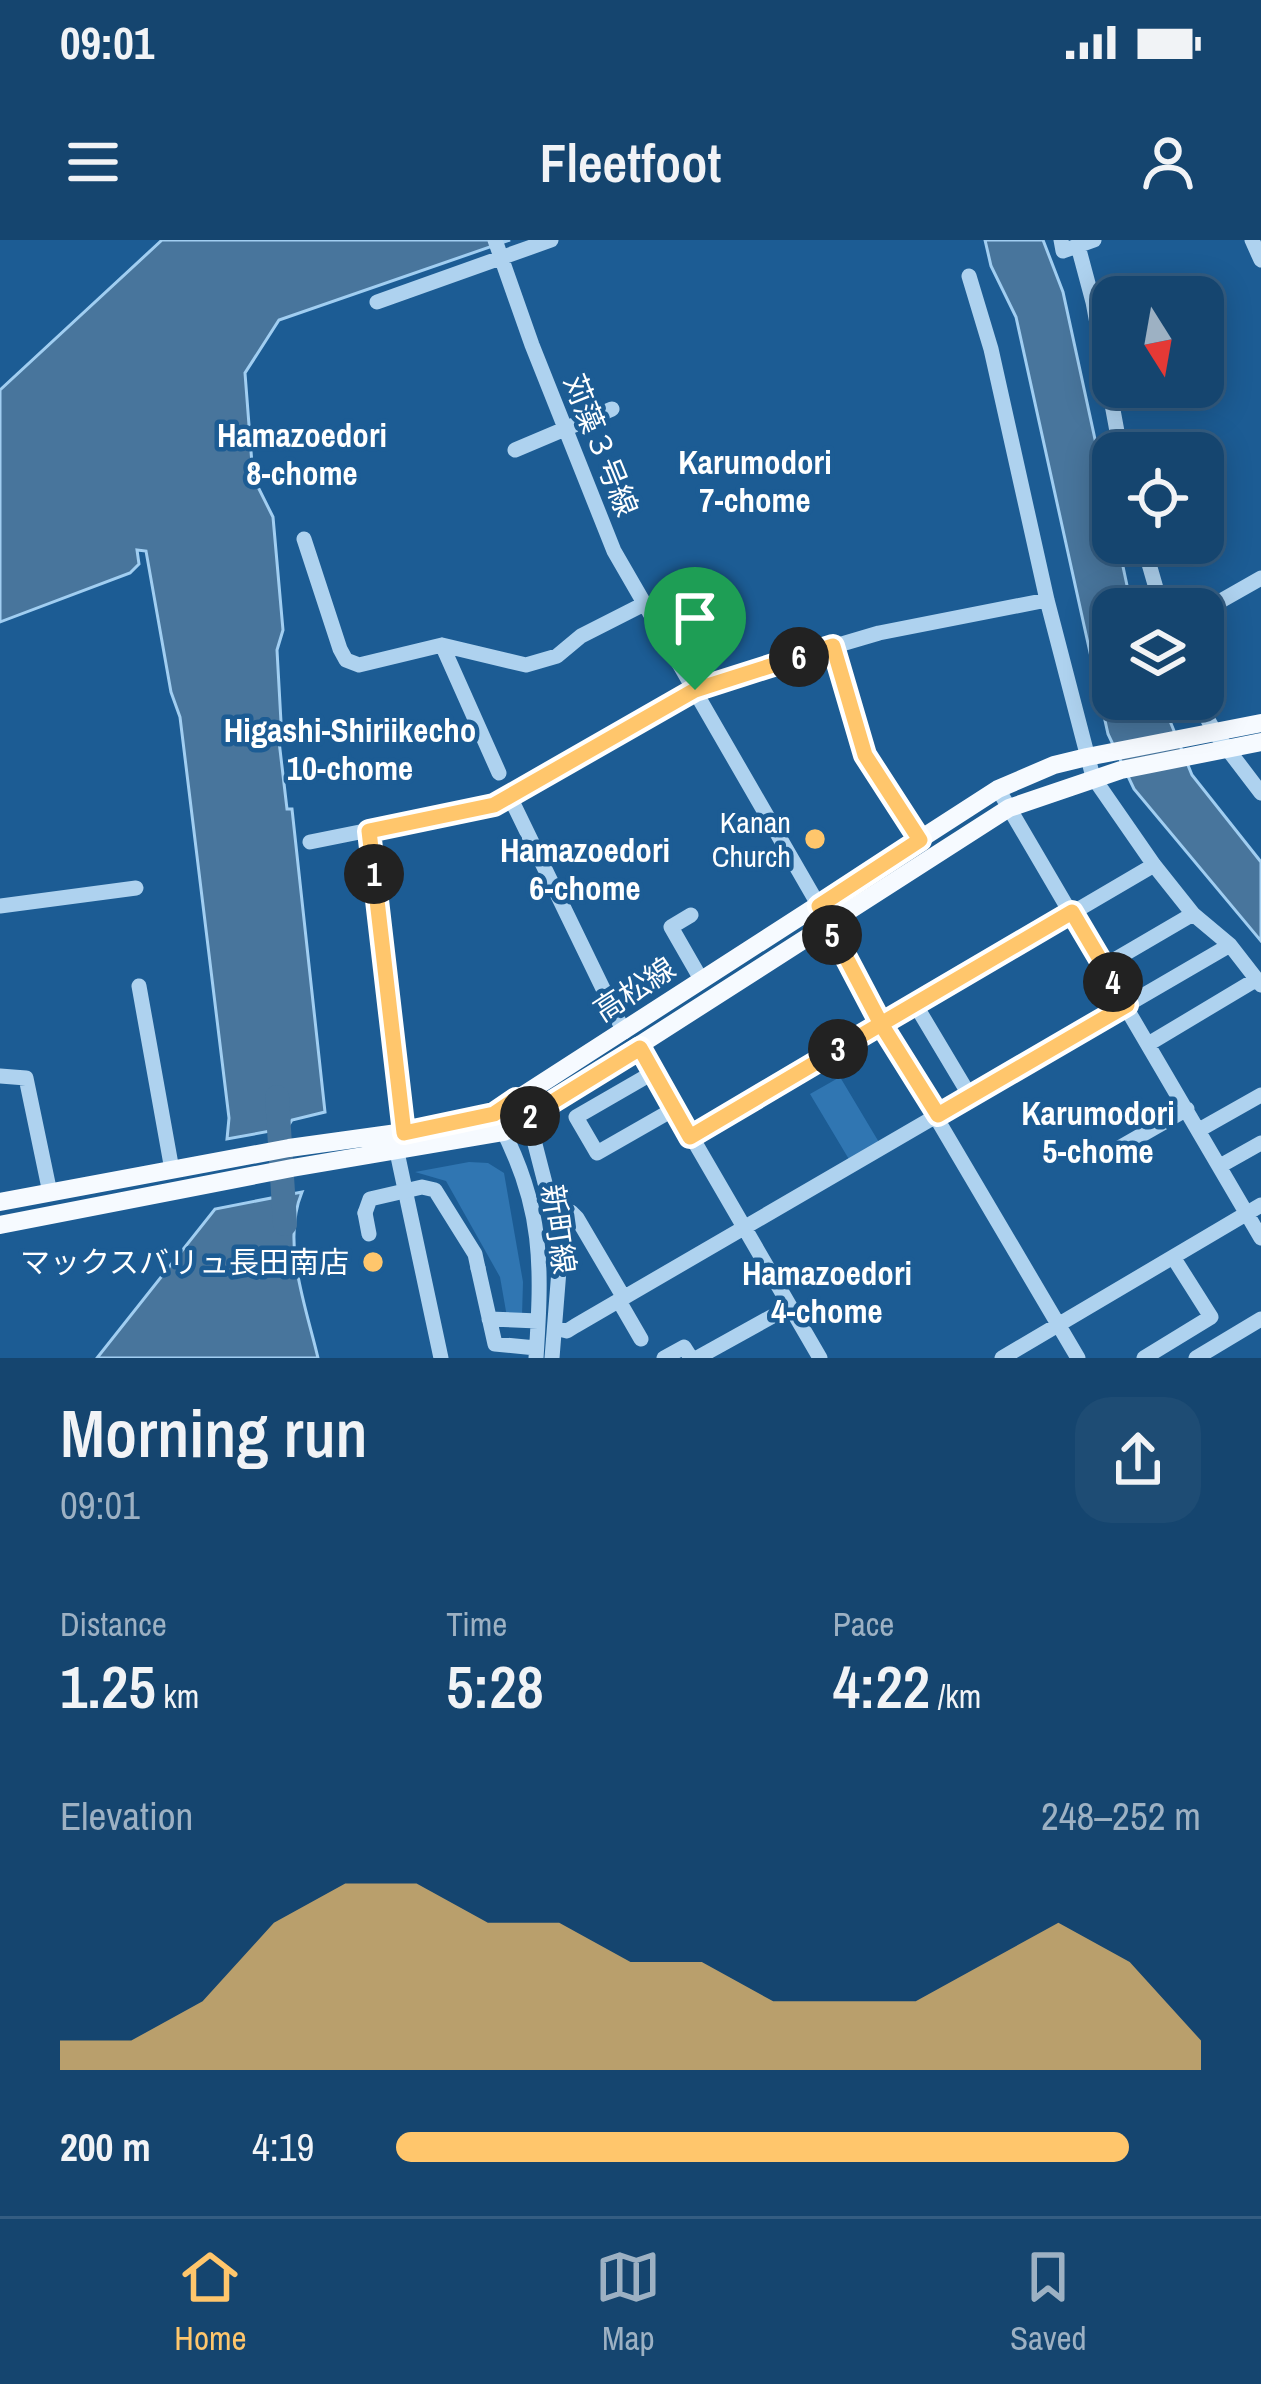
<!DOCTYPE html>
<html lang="en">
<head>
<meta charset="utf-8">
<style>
	:root { --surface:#15456f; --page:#1e4c74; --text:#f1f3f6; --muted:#9db1c3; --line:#345d82; --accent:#ffc66c }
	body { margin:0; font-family:"Archivo Narrow","Noto Sans JP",sans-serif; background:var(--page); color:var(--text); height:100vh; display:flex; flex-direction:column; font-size:45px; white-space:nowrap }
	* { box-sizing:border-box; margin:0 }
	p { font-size:39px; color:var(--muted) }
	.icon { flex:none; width:66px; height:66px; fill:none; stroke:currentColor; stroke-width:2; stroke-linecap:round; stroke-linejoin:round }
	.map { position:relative; height:1118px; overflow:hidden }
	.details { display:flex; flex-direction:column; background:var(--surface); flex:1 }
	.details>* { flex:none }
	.needle { width:78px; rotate:169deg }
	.controls { position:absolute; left:1092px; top:36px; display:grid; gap:24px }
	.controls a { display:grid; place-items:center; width:132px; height:132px; border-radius:24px; background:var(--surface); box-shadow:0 6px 30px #0003,0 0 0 3px var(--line); font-size:60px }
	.pin { position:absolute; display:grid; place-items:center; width:102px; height:102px; color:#fff; margin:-123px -51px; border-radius:50% 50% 50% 0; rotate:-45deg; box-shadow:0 0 12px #0007 }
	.pin .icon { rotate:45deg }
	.km { position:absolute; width:60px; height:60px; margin:-30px; border-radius:50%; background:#222; color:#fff; font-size:33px; line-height:60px; text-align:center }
	.round { display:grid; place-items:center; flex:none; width:126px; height:126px; border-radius:36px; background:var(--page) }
	.head { display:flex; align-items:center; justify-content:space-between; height:204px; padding:0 60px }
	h1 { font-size:66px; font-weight:600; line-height:90px }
	.metrics { display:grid; grid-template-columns:repeat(3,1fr); gap:18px; height:204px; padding:12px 60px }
	.metrics div { display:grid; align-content:center }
	.metrics b { font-size:60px; font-weight:600 }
	.metrics small { font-size:33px; font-weight:400 }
	.metrics p { font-size:33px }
	.chart { height:336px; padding:24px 60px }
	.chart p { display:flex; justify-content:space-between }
	.chart svg { width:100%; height:216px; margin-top:12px; fill:var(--accent); opacity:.7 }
	ul { padding:0 60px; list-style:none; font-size:39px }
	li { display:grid; grid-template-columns:192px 144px 1fr; align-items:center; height:90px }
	li i { height:30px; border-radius:15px; background:var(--accent) }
	.status { display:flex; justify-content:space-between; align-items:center; height:84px; padding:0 60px; background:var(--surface); direction:ltr }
	.status svg { height:33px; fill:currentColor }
	header { display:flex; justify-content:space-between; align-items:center; height:156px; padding:0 60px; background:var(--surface); font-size:54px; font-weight:600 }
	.tab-bar { display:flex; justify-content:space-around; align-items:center; height:168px; border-top:3px solid var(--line); background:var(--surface); font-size:33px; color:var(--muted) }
	.tab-bar a { display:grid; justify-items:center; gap:6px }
	.tab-bar .current { color:var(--accent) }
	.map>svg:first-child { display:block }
	.green { fill:#3076b2 }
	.water { fill:#48759c; stroke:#a1cef1; stroke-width:3 }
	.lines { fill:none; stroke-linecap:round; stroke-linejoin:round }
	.river { stroke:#48759c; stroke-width:24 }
	.minor { stroke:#aed2ef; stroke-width:15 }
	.major { stroke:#f6faff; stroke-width:18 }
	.minor-bridge { stroke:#aed2ef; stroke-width:15 }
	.route-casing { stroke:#fff; stroke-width:24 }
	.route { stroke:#ffc66c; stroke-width:15 }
	.poi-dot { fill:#ffc66c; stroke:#1c5c94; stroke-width:4.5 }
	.labels { text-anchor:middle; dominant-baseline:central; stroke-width:9; stroke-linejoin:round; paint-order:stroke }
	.street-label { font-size:30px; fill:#fff; stroke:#1c5c94 }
	.poi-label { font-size:30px; fill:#fff; stroke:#1c5c94; text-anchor:end }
	.neighbourhood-label { font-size:33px; font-weight:bold; fill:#fff; stroke:#1c5c94 }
</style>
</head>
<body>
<div class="status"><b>09:01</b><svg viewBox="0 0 49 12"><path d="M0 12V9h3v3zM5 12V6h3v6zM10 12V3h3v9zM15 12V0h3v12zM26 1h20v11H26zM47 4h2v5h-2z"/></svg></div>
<header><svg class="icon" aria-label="menu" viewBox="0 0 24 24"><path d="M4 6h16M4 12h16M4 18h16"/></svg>Fleetfoot<svg class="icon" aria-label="person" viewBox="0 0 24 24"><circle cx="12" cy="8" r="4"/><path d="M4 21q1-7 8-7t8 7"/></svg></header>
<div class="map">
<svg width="1261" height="1118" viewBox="0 0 1261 1118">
	<rect width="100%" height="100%" fill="#1c5c94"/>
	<!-- green -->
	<path class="green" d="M840,837l40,67 -30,17 -40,-67z
		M469,922l19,1 16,10 19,109 -1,34 -15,1 -7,-40 -54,-96 -31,-9z"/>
	<!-- water -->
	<path class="water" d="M162,0h348l-231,80 -34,53 8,104 20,40 10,113 -6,20 4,72 -4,2 10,85h5l33,303 -33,8 -5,8 -60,11 2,-21 -49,-401 -9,-25 -25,-141 -9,-1 2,14 -9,9 -130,49v-232z
		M985,0h58l20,52 50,230v21h5l14,66h-19v90h48l31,76 69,87v79l-127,-152 -26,-55 -92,-417 -25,-51z
		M302,952c-21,51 4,114 16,166h-221l118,-149z"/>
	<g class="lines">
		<!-- river -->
		<path class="river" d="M277,857l8,127"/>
		<!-- minor -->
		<path class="minor" d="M495,0l37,105 82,206 205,355 62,118 197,334
			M1061,0l2,11 31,-11
			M1252,0l9,20
			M1078,6l15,56 28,151
			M969,36l22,73 56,251 46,177 61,88 39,49 37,31 31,40
			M377,62l174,-62
			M515,210l97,-41
			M304,299l36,110 6,11 13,5 83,-20 84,20 31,-9 24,-20 63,-32
			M1143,303l19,66
			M1203,371l58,-33
			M442,405l57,128
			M833,407l32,108 55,85
			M1196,459l20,35 45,59
			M998,549l263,449
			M510,557l114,235
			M369,591l35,302
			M310,602l184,-37 219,-123 166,-49 168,-33
			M0,666l136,-18
			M691,675l-20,12 31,54
			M1104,726l89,-52
			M139,746l33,184
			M915,764l55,92
			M1150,803l107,-64
			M640,808l180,310
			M654,832l-78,45 21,36 77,-44
			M0,836l26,2 24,115
			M516,859l12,18 33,128 -9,113
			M499,883c45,84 43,143 37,235
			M1199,890l62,-35
			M690,897l464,-272
			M397,912l44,206
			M1112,912l75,-43
			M1220,926l41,-23
			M554,970l17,2 6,6 47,80
			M365,973l4,21
			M478,1028l17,76 41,4
			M619,1061l22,38
			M489,1079l49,2
			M555,1088l12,3 8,-5 655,-381
			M664,1118l20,-11 7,11
			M697,1118l92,-51
			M1002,1118l259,-153
			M1144,1118l67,-41 -38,-60
			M1196,1118l65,-39"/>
		<!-- major -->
		<path class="major" d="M0,962l289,-54 166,-23 39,-11 504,-325 56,-24 33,-8 174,-34
			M0,985l292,-57 212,-36 505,-324 112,-38 140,-28"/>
		<!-- minor-bridge -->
		<path class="minor-bridge" d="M365,973l5,-14 52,-12 13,3 40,64 3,14"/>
	</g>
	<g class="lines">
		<defs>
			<path id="route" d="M695,450l-201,115 -125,26 35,302 90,-19 22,-15 12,18 112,-69 50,89 191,-113 57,91 189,-110 -55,-93 -191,112 -62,-118 101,-66 -55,-85 -32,-109 -138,44"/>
		</defs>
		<!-- route casing -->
		<use href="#route" class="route-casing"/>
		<!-- route -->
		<use href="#route" class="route"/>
	</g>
	<!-- markers -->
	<g class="poi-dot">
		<circle cx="815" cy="599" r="12"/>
		<circle cx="373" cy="1022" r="12"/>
	</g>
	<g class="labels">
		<!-- street labels -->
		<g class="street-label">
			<text transform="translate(601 205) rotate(68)">苅藻３号線</text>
			<text transform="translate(634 749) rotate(-33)">高松線</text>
			<text transform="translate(559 989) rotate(82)">新町線</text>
		</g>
		<!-- poi labels -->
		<g class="poi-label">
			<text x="791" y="582">Kanan<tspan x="791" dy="34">Church</tspan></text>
			<text x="349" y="1022">マックスバリュ長田南店</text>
		</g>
		<!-- neighbourhood labels -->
		<g class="neighbourhood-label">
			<text x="302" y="195">Hamazoedori<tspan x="302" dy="38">8-chome</tspan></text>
			<text x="755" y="222">Karumodori<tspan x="755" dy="38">7-chome</tspan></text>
			<text x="350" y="490">Higashi-Shiriikecho<tspan x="350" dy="38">10-chome</tspan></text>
			<text x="585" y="610">Hamazoedori<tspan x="585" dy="38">6-chome</tspan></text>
			<text x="1098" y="873">Karumodori<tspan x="1098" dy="38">5-chome</tspan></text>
			<text x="827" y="1033">Hamazoedori<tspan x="827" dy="38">4-chome</tspan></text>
		</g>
	</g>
</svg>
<div class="controls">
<a><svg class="needle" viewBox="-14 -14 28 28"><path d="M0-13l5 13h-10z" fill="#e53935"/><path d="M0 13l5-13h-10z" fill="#9db1c3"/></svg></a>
<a><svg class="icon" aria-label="locate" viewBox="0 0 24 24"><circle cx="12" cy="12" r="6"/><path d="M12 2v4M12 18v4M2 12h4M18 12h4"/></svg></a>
<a><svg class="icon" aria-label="layers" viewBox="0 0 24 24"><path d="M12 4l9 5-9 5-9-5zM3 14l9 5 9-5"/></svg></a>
</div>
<div class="pin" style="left:695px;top:450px;background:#1e9e55"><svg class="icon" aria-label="arrive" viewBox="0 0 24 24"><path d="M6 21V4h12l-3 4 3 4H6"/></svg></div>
<b class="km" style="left:374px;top:634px">1</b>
<b class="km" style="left:530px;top:876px">2</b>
<b class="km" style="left:838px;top:809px">3</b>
<b class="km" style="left:1113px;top:742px">4</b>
<b class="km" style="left:832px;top:695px">5</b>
<b class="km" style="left:799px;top:417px">6</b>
</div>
<section class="details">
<div class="head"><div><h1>Morning run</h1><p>09:01</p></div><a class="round"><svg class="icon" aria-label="share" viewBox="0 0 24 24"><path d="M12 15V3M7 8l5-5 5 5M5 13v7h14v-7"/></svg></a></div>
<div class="metrics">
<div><p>Distance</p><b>1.25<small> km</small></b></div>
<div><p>Time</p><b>5:28</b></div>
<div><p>Pace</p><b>4:22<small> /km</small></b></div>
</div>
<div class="chart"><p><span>Elevation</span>248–252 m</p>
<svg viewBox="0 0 160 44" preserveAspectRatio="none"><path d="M0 44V38L10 38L20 30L30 14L40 6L50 6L60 14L70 14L80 22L90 22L100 30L110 30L120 30L130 22L140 14L150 22L160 38V44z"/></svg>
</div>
<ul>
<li><b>200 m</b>4:19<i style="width:91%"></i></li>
</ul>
</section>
<nav class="tab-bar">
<a class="current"><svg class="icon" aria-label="home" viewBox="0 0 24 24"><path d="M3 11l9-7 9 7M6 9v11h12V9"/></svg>Home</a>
<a><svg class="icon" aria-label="map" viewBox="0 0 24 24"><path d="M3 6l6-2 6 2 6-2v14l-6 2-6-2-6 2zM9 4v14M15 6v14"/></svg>Map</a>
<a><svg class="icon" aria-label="saved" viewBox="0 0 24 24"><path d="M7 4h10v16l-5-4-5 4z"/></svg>Saved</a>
</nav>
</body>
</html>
